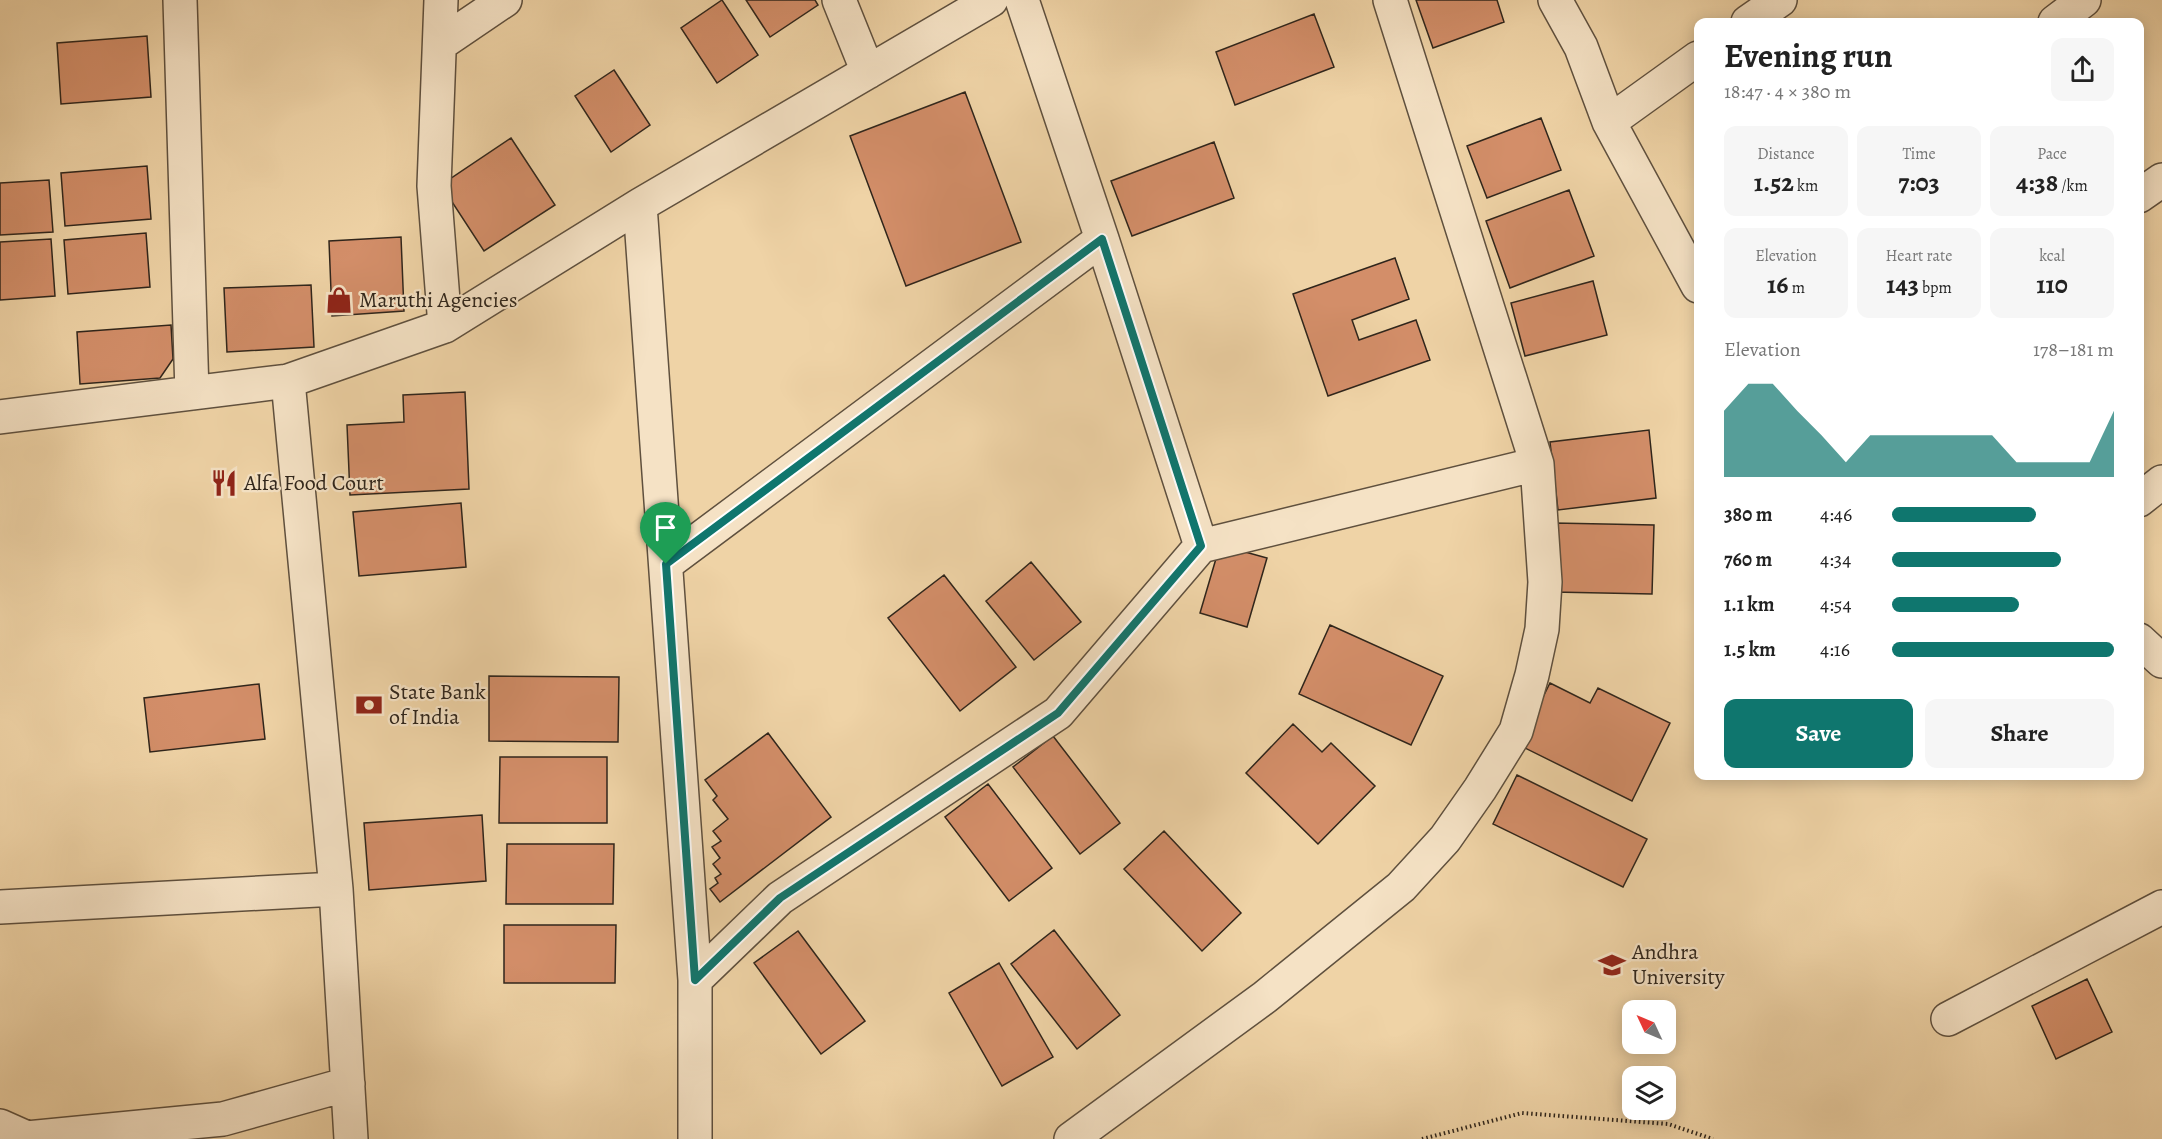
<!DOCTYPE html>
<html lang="en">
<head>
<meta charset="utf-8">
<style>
	:root { --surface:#fff; --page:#f6f6f6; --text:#222; --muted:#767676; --accent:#0f766e }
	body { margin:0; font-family:Alegreya,serif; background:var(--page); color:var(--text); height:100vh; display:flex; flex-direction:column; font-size:22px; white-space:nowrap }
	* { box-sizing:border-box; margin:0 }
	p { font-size:20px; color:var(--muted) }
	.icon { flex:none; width:33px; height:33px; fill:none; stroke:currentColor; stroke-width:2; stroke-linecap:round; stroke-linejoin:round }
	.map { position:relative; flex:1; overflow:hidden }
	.side { position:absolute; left:1694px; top:18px; width:450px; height:762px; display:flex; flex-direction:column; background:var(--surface); border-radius:12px; box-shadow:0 3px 15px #0003 }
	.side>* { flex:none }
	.needle { width:39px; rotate:314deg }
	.controls { position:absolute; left:1622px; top:1000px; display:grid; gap:12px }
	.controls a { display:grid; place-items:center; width:54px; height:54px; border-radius:12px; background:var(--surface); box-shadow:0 3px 15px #0003; font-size:30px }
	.pin { position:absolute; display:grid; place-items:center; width:51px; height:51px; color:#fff; margin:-62px -26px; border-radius:50% 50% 50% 0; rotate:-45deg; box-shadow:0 0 6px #0007 }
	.pin .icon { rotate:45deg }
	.round { display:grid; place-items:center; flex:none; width:63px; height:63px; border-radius:12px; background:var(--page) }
	.summary { display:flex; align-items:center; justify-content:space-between; height:102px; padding:0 30px }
	h1 { font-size:33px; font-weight:700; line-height:45px }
	.figures { display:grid; grid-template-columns:repeat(3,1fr); gap:9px; height:102px; padding:6px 30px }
	.figures div { display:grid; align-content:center; border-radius:12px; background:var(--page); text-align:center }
	.figures b { font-size:26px; font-weight:700 }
	.figures small { font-size:16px; font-weight:400 }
	.figures p { font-size:16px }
	.chart { height:168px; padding:12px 30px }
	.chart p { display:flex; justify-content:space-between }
	.chart svg { width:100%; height:108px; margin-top:6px; fill:var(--accent); opacity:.7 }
	.action { display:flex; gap:12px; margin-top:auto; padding:12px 30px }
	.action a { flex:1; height:69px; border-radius:12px; background:var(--accent); color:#fff; font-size:24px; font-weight:700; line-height:69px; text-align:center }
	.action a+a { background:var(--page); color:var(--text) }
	ul { padding:0 30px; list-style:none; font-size:20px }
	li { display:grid; grid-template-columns:96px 72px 1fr; align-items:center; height:45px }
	li i { height:15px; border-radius:8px; background:var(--accent) }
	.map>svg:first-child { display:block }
	.building { fill:#d38e69; stroke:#2f251b; stroke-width:1.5 }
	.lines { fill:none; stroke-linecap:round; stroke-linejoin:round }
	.minor-casing { stroke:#5f503e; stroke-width:36 }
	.path { stroke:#2f251b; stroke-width:4; stroke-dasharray:1.5 3; stroke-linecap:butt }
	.minor { stroke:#f5e2c5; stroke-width:33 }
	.route-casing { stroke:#fff; stroke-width:12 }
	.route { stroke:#0f766e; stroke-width:8 }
	.labels { text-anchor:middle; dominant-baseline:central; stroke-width:4.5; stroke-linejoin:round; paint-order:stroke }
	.poi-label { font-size:22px; fill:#2f251b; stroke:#f5e2c5; text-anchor:start }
</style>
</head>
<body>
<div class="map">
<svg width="2162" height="1139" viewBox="0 0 2162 1139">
	<rect width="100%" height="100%" fill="#efd3a6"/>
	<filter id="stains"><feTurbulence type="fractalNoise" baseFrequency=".00333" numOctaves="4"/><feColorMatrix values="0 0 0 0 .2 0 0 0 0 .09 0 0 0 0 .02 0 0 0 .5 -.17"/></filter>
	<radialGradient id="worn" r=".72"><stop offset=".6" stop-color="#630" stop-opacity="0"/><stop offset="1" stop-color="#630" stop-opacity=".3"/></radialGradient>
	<!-- building -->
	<path class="building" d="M722,0l36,55 -41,28 -36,-55z
		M746,0h69l3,5 -48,32z
		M1416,0h81l7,22 -71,26z
		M1314,14l20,53 -99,38 -19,-53z
		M147,36l4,61 -90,7 -4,-61z
		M614,70l36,55 -39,27 -36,-56z
		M965,92l56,150 -115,44 -56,-150z
		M1541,118l20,52 -74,28 -20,-52z
		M511,138l44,67 -71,46 -43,-66z
		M1214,142l20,56 -102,38 -21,-55z
		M147,166l4,53 -86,7 -4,-53z
		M49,180l4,52 -53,3v-52z
		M1569,190l25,66 -84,32 -24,-67z
		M146,233l4,54 -82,7 -4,-54z
		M401,237l3,74 -72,5 -3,-75z
		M51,239l4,57 -55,4v-58z
		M1395,258l14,41 -57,21 7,20 57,-20 14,40 -102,36 -35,-102z
		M1593,281l14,54 -82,21 -14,-53z
		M311,285l3,62 -87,5 -3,-64z
		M171,325l2,34 -13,19 -80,6 -3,-52z
		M465,392l4,97 -119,6 -3,-70 57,-3 -1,-27z
		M1649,430l7,68 -98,12 -8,-68z
		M461,503l5,64 -107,9 -6,-64z
		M1554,523l100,2 -2,69 -99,-2z
		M1220,545l47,13 -20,69 -47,-14z
		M1031,562l50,60 -47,38 -48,-59z
		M944,575l72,92 -56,44 -72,-93z
		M1330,625l113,51 -32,69 -112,-51z
		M489,676l130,1 -1,65 -129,-1z
		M1550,683l40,20 8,-15 72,35 -38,78 -113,-56z
		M259,684l6,55 -115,13 -6,-54z
		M1293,724l29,28 9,-9 44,43 -57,58 -72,-71z
		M768,733l63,84 -111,85 -10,-13 8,-6 -3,-5 6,-4 -8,-10 7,-6 -8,-11 9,-6 -8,-10 15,-12 -15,-19 4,-4 -12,-16z
		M1053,736l67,87 -40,31 -67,-87z
		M500,757h107v66h-108z
		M1517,775l130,64 -24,48 -130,-63z
		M988,784l64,84 -43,33 -64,-84z
		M482,815l4,66 -117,9 -5,-67z
		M1164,831l77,82 -39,38 -78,-82z
		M507,844h107l-1,60h-107z
		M504,925h112l-1,58h-111z
		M1054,930l66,85 -43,34 -66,-85z
		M798,931l67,90 -44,33 -67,-91z
		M999,963l54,94 -51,29 -53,-93z
		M2087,979l25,53 -56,27 -24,-53z"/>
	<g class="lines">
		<defs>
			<path id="minor" d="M180,0l12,393
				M441,0l-7,186 11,140
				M839,0l29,72
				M1022,0l80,239 99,307
				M1555,0l26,47 28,75 89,164
				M1748,22l32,-22
				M2055,22l29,-22
				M440,44l65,-44
				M1609,122l89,-64
				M2139,196l23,-16
				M640,205l55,775
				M288,381l48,508 15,250
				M0,417l288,-36 157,-55 195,-121 351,-205
				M2139,500l23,-18
				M666,564l436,-325
				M2139,640l23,21
				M0,907l336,-18
				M1948,1019l214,-112
				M0,1126l27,12 196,-19 125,-35
				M695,1139v-159l85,-82 278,-185 143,-167 336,-82
				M1071,1139l194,-142 136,-110 44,-48 35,-50 36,-58 16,-56 10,-46 3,-47 -8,-118 -147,-464"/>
		</defs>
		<!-- minor casing -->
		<use href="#minor" class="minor-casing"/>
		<!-- path -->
		<path class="path" d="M1422,1139l100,-26 146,11 45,15"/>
		<!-- minor -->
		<use href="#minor" class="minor"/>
	</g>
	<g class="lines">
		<defs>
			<path id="route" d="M1102,239l99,307 -143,167 -278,185 -85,82 -29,-416z"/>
		</defs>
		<!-- route casing -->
		<use href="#route" class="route-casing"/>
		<!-- route -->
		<use href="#route" class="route"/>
	</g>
	<!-- icons -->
	<defs>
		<symbol id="shop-bare" viewBox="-9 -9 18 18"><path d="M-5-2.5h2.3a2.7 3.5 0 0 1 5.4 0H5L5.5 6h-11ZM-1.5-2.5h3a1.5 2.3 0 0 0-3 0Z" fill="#8f2418" stroke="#f5e2c5" stroke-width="2.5" paint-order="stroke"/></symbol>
		<symbol id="restaurant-bare" viewBox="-9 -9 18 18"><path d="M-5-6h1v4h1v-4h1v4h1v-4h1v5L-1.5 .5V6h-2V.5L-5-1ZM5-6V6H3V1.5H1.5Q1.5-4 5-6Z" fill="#8f2418" stroke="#f5e2c5" stroke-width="2.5" paint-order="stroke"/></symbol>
		<symbol id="bank-bare" viewBox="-9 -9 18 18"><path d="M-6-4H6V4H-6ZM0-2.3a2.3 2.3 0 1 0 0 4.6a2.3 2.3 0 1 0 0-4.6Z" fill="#8f2418" stroke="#f5e2c5" stroke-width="2.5" paint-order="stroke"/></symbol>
		<symbol id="university-bare" viewBox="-9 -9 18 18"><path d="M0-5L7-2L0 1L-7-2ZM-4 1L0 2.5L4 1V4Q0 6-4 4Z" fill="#8f2418" stroke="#f5e2c5" stroke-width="2.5" paint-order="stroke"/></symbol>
	</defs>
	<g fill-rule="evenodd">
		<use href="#shop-bare" x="320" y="281" width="38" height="38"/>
		<use href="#restaurant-bare" x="205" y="464" width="38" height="38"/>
		<use href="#bank-bare" x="350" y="686" width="38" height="38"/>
		<use href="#university-bare" x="1593" y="946" width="38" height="38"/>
	</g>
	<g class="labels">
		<!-- poi labels -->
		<g class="poi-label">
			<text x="359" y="300">Maruthi Agencies</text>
			<text x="244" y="483">Alfa Food Court</text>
			<text x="389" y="692">State Bank<tspan x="389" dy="25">of India</tspan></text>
			<text x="1632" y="952">Andhra<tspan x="1632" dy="25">University</tspan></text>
		</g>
	</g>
	<rect width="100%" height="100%" filter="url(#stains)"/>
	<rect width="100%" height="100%" fill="url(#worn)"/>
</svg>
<div class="controls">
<a><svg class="needle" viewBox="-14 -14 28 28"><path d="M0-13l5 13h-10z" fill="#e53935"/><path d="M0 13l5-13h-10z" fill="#767676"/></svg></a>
<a><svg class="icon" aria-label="layers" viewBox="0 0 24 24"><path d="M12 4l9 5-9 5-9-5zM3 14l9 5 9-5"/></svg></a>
</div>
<div class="pin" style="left:666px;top:564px;background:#1e9e55"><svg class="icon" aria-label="arrive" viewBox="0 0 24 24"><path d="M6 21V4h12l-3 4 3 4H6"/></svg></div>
<section class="side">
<div class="summary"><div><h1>Evening run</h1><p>18:47 · 4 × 380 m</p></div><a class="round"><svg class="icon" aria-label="share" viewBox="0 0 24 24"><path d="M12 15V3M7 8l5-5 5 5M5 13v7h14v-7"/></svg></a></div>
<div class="figures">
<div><p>Distance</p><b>1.52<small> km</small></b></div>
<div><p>Time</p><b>7:03</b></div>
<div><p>Pace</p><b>4:38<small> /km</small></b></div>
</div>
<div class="figures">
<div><p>Elevation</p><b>16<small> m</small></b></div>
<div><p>Heart rate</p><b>143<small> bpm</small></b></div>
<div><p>kcal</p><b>110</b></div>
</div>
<div class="chart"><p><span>Elevation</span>178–181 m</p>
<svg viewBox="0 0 160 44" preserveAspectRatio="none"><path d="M0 44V17L10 6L20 6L30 17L40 27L50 38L60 27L70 27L80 27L90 27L100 27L110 27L120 38L130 38L140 38L150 38L160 17V44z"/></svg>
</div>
<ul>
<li><b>380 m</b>4:46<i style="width:65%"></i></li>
<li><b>760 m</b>4:34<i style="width:76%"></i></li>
<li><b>1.1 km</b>4:54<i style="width:57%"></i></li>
<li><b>1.5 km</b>4:16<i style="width:100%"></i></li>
</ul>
<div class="action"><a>Save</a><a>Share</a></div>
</section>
</div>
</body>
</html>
